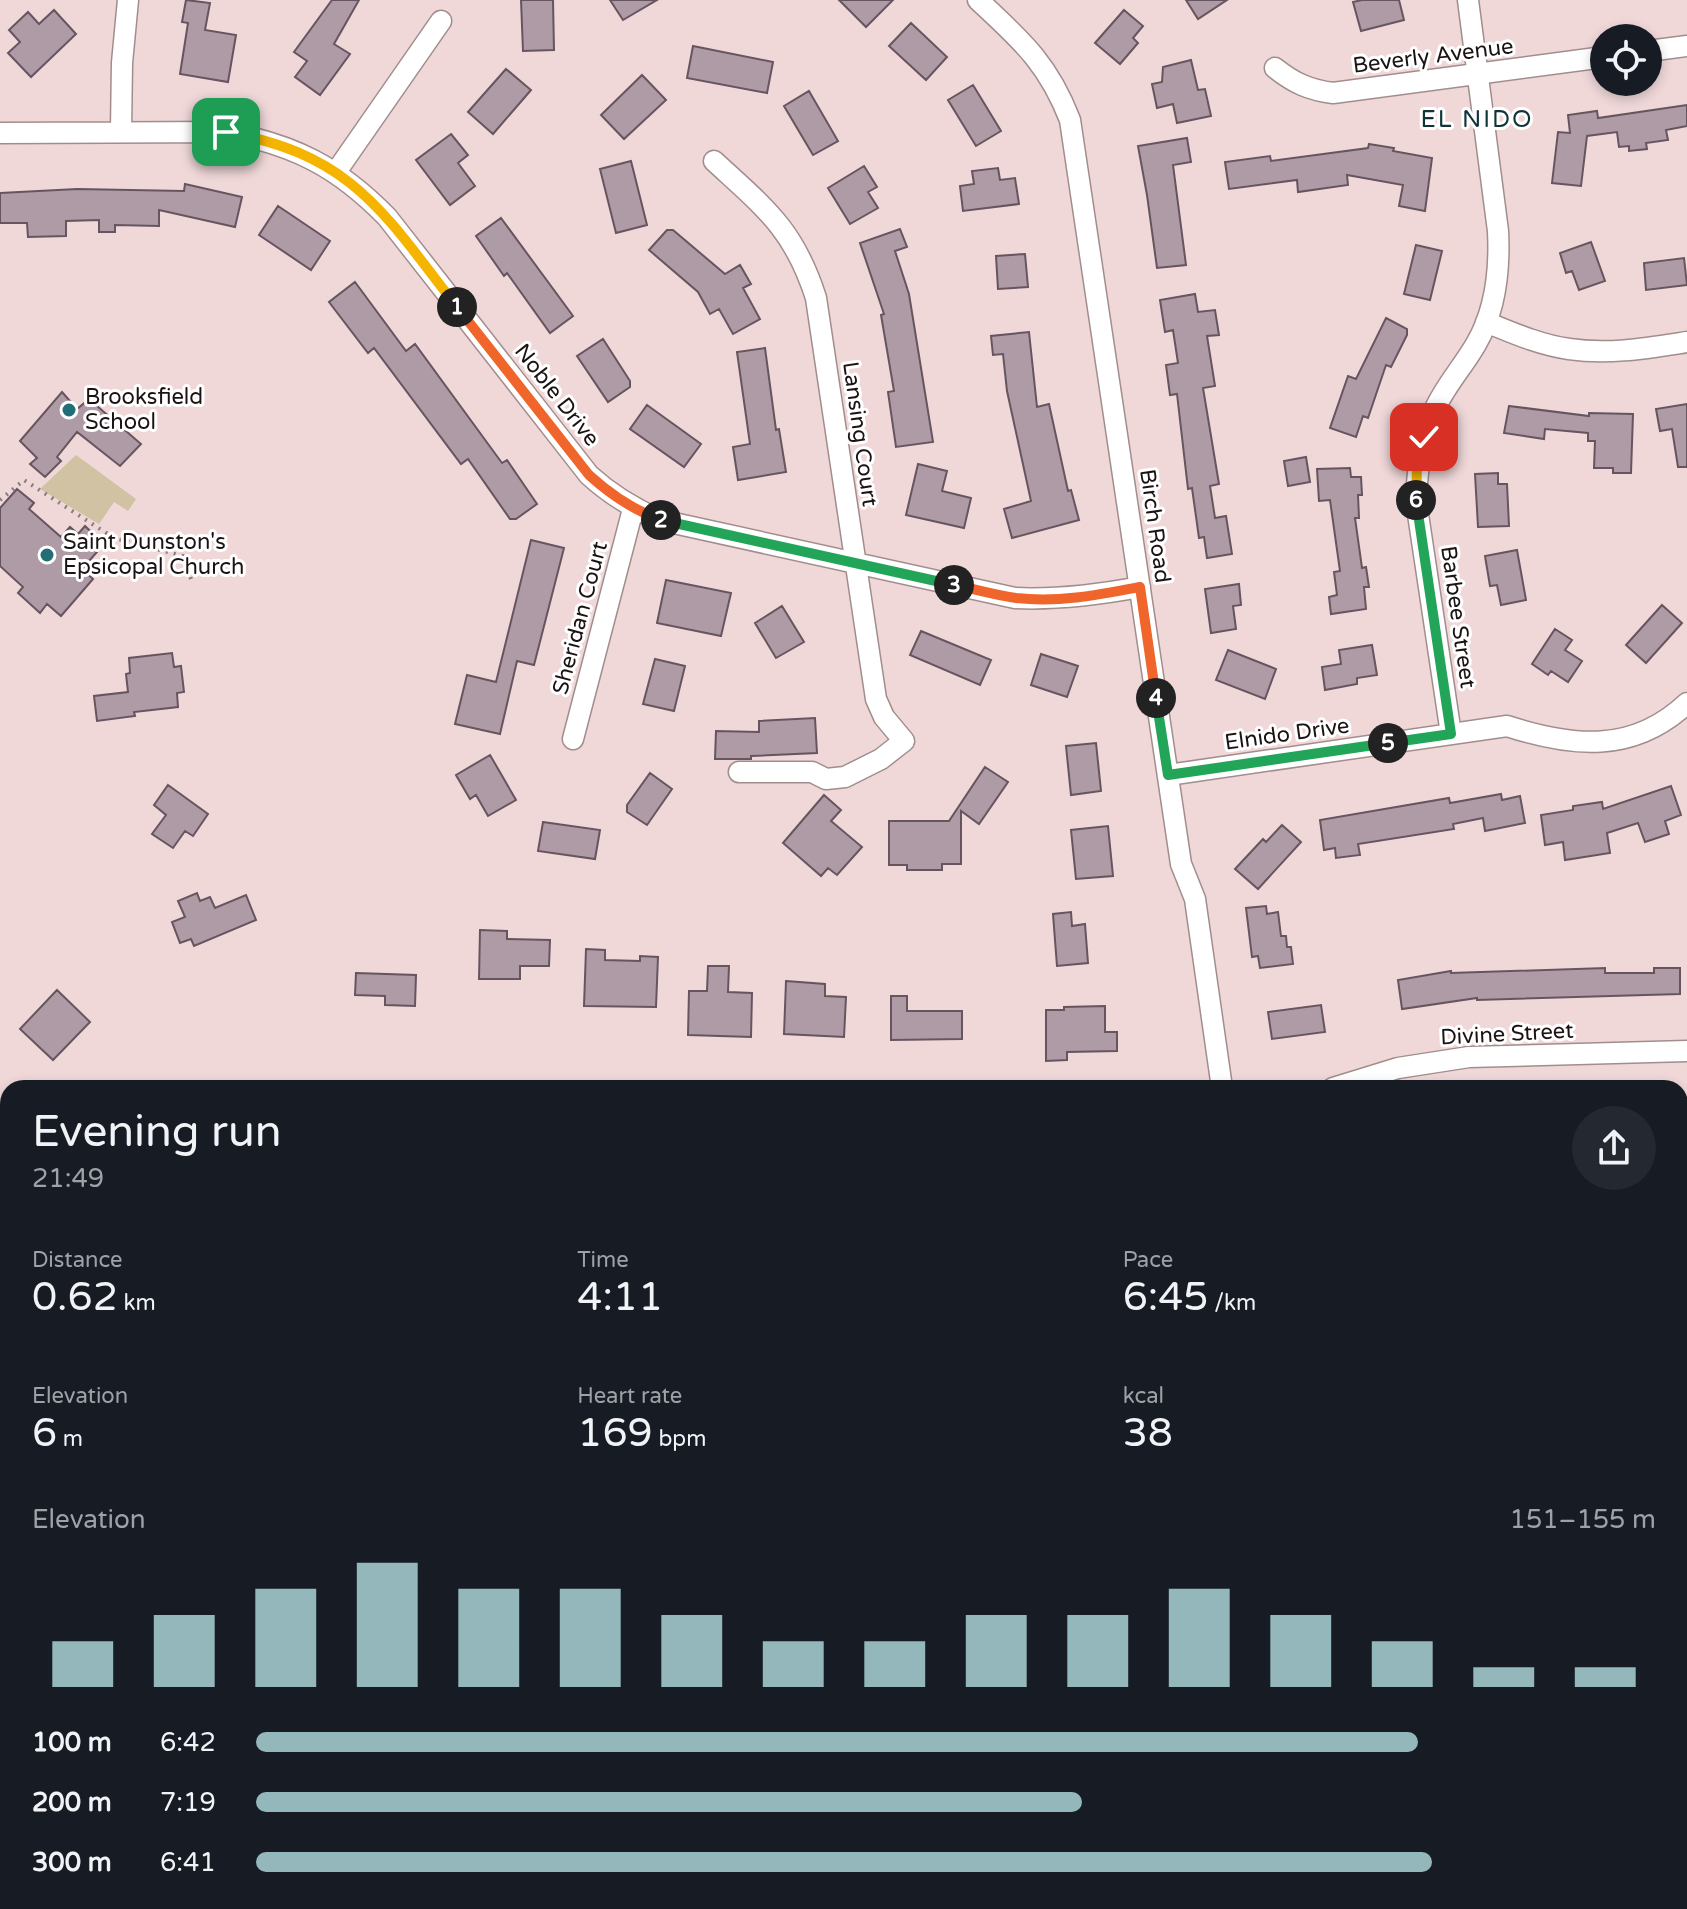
<!DOCTYPE html>
<html lang="en">
<head>
<meta charset="utf-8">
<style>
	:root { --surface:#171b24; --page:#242831; --text:#f1f3f6; --muted:#9ea1a6; --accent:#94b7bc }
	body { margin:0; font-family:"Varela Round",sans-serif; background:var(--page); color:var(--text); height:100vh; display:flex; flex-direction:column; font-size:30px; white-space:nowrap }
	* { box-sizing:border-box; margin:0 }
	p { font-size:26px; color:var(--muted) }
	.icon { flex:none; width:44px; height:44px; fill:none; stroke:currentColor; stroke-width:2; stroke-linecap:round; stroke-linejoin:round }
	.map { position:relative; flex:1; overflow:hidden }
	.sheet { position:absolute; left:0px; top:1080px; width:1688px; height:830px; display:flex; flex-direction:column; background:var(--surface); border-radius:24px 24px 0 0; box-shadow:0 4px 12px #0003 }
	.sheet>* { flex:none }
	.buttons { position:absolute; left:1590px; top:24px; display:grid; gap:16px }
	.buttons a { display:grid; place-items:center; width:72px; height:72px; border-radius:50%; background:var(--surface); box-shadow:0 4px 12px #0003; font-size:40px }
	.pin { position:absolute; display:grid; place-items:center; width:68px; height:68px; color:#fff; margin:-34px; border-radius:16px; box-shadow:0 4px 12px #0006 }
	.km { position:absolute; width:40px; height:40px; margin:-20px; border-radius:50%; background:#222; color:#fff; font-size:22px; line-height:40px; text-align:center }
	.round { display:grid; place-items:center; flex:none; width:84px; height:84px; border-radius:42px; background:var(--page) }
	.head { display:flex; align-items:center; justify-content:space-between; height:136px; padding:0 32px }
	h1 { font-size:44px; font-weight:600; line-height:60px }
	.stats { display:grid; grid-template-columns:repeat(3,1fr); gap:12px; height:136px; padding:8px 32px }
	.stats div { display:grid; align-content:center }
	.stats b { font-size:40px; font-weight:600 }
	.stats small { font-size:22px; font-weight:400 }
	.stats p { font-size:22px }
	.chart { height:224px; padding:16px 32px }
	.chart p { display:flex; justify-content:space-between }
	.chart svg { width:100%; height:144px; margin-top:8px; stroke:var(--accent); stroke-width:6 }
	ul { padding:0 32px; list-style:none; font-size:26px }
	li { display:grid; grid-template-columns:128px 96px 1fr; align-items:center; height:60px }
	li i { height:20px; border-radius:10px; background:var(--accent) }
	.map>svg:first-child { display:block }
	.green { fill:#d1c2a3 }
	.building { fill:#ae9ba6; stroke:#66555f; stroke-width:2 }
	.lines { fill:none; stroke-linecap:round; stroke-linejoin:round }
	.minor-casing { stroke:#a28d8d; stroke-width:23 }
	.path { stroke:#8c7c7d; stroke-width:4; stroke-dasharray:2 6; stroke-linecap:butt }
	.minor { stroke:#fff; stroke-width:20 }
	.split-1-casing { stroke:#fff; stroke-width:16 }
	.split-2-casing { stroke:#fff; stroke-width:16 }
	.split-3-casing { stroke:#fff; stroke-width:16 }
	.split-4-casing { stroke:#fff; stroke-width:16 }
	.split-5-casing { stroke:#fff; stroke-width:16 }
	.split-6-casing { stroke:#fff; stroke-width:16 }
	.split-7-casing { stroke:#fff; stroke-width:16 }
	.split-1 { stroke:#f5b400; stroke-width:10 }
	.split-2 { stroke:#f0652b; stroke-width:10 }
	.split-3 { stroke:#22a559; stroke-width:10 }
	.split-4 { stroke:#f0652b; stroke-width:10 }
	.split-5 { stroke:#22a559; stroke-width:10 }
	.split-6 { stroke:#22a559; stroke-width:10 }
	.split-7 { stroke:#f5b400; stroke-width:10 }
	.poi-dot { fill:#236d76; stroke:#fff; stroke-width:3 }
	.labels { text-anchor:middle; dominant-baseline:central; stroke-width:6; stroke-linejoin:round; paint-order:stroke }
	.street-label { font-size:22px; fill:#1a1213; stroke:#fff }
	.poi-label { font-size:22px; fill:#1a1213; stroke:#fff; text-anchor:start }
	.neighbourhood-label { font-size:24px; letter-spacing:2px; fill:#113438; stroke:#fff }
</style>
</head>
<body>
<div class="map">
<svg width="1687" height="1909" viewBox="0 0 1687 1909">
	<rect width="100%" height="100%" fill="#f0d8d9"/>
	<!-- green -->
	<path class="green" d="M76,455l60,44 -8,12 -14,-9 -15,22 -59,-35z"/>
	<!-- building -->
	<path class="building" d="M186,0l24,3 -5,27 31,5 -8,47 -48,-8 8,-51 -6,-1z
		M332,0h27l-25,44 16,10 -30,41 -25,-18 12,-16 -13,-9z
		M521,0h32l1,50 -31,1z
		M610,0h47l-34,20z
		M839,0h54l-27,27z
		M1186,0h41l-29,19z
		M1362,0h37l5,20 -43,11 -8,-29z
		M54,10l22,24 -45,43 -23,-24 12,-11 -11,-12 19,-18 11,12z
		M1124,10l19,16 -10,12 5,5 -18,21 -25,-21z
		M911,23l36,34 -21,23 -37,-34z
		M693,46l80,16 -6,31 -80,-15z
		M1191,60l7,30 7,-1 6,27 -34,7 -4,-19 -16,4 -5,-24 10,-2 1,-15z
		M506,69l25,21 -38,44 -25,-22z
		M642,75l24,25 -42,39 -23,-24z
		M973,85l28,46 -25,15 -28,-46z
		M809,91l29,50 -25,14 -29,-49z
		M1687,105v21l-21,4 2,10 -22,3 1,6 -18,2v-5l-10,1 -2,-15 -30,4 -6,50 -29,-3 6,-51 12,1 -2,-18 29,-4 1,7z
		M451,134l17,21 -10,8 17,23 -25,19 -34,-45z
		M1187,138l4,24 -18,3 13,100 -29,3 -10,-73 -9,-49z
		M1369,144l25,4 -1,3 39,7 -7,53 -26,-5 4,-21 -56,-10 1,10 -50,7 -1,-12 -68,9 -4,-27 45,-6 1,5 97,-13z
		M631,161l16,64 -31,8 -16,-64z
		M864,166l13,21 -9,5 10,16 -28,16 -22,-36z
		M998,168l2,12 15,-2 4,26 -56,7 -3,-25 14,-2 -2,-13z
		M185,184l57,13 -7,30 -76,-17v16l-44,-1v7h-16v-12l-33,1v15l-38,1 -1,-14h-27v-30l77,-4 107,2z
		M278,206l52,35 -19,29 -52,-35z
		M501,218l72,98 -23,17 -43,-60 -3,3 -28,-40z
		M900,229l7,18 -12,4 14,43 24,148 -37,5 -8,-55 6,-1 -13,-76 3,-1 -24,-71z
		M667,230h6l52,44 15,-9 11,19 -8,4 17,31 -27,15 -14,-25 -9,5 -12,-22 -49,-42z
		M1591,242l14,39 -26,9 -7,-19 -6,2 -6,-20z
		M1416,245l26,6 -12,49 -26,-6z
		M1025,254l3,33 -30,2 -2,-33z
		M1684,258l3,27 -41,5 -2,-27z
		M355,282l51,69 9,-7 87,119 5,-3 30,44 -21,15h-6l-42,-60 -7,5 -87,-116 -6,5 -39,-51z
		M1195,294l3,18 17,-2 4,25 -12,1 8,50 -12,2 16,96 -9,2 5,32 11,-2 6,38 -25,4 -3,-21 -5,1 -7,-50 -4,1 -11,-95 -7,1 -4,-30 12,-2 -5,-33 -8,2 -5,-32z
		M1386,318l21,11v6l-16,32 -5,-2 -18,53 -5,-2 -7,21 -26,-9 18,-52 8,3z
		M1029,332l8,75 12,-3 19,87 3,-1 8,30 -67,18 -8,-29 27,-8 -24,-110 -4,-37 -10,1 -2,-19z
		M603,339l27,42v6l-22,15 -31,-46z
		M765,348l11,82 3,-1 7,43 -48,8 -5,-33 17,-3 -13,-92z
		M62,392l15,17 12,-10 52,45 -21,22 -43,-34 -20,25 4,4 -16,16 -15,-13 7,-6 -17,-17z
		M1687,404v63h-9l-6,-38 -12,2 -4,-22z
		M647,405l54,39 -17,23 -54,-38z
		M1509,406l80,10v-3l44,1 -2,59h-18v-5h-19l1,-27h-7v-8l-43,-4 -1,10 -40,-6z
		M1306,457l4,25 -22,4 -4,-25z
		M918,464l29,7 -5,20 29,7 -7,30 -58,-13z
		M1350,468l1,9h10l1,18h-4l1,23h-4l7,50 4,-1 3,20h-5l2,22 -35,5 -2,-17 8,-2 -3,-23 6,-1 -10,-71 -11,1 -2,-32z
		M1498,473v11h9l2,42 -31,1 -3,-53z
		M17,489l17,14 -5,6 32,28 9,-10 8,7 7,-8 19,18 -22,25 11,10 -32,37 -14,-12 -7,9 -22,-20 5,-6 -23,-21v-58z
		M531,540l33,8 -30,117 -17,-4 -17,73 -45,-10 12,-49 29,7z
		M1517,550l9,50 -25,5 -4,-20 -7,1 -5,-30z
		M666,580l65,13 -10,43 -64,-13z
		M1239,584l2,21 -8,1 3,23 -25,4 -6,-44z
		M1662,605l20,18 -36,40 -20,-18z
		M782,606l22,36 -28,16 -21,-35z
		M1555,629l17,11 -7,10 17,11 -14,21 -17,-11 -3,4 -16,-11z
		M921,631l70,29 -11,25 -70,-30z
		M1372,645l5,30 -20,3v6l-32,6 -3,-23 19,-3 -2,-14z
		M1228,650l48,19 -11,30 -49,-19z
		M172,653l2,14 7,-1 3,26 -7,1 1,14 -44,5 1,4 -38,5 -3,-25 34,-4 -2,-18 4,-1 -1,-15z
		M1041,654l37,12 -11,31 -36,-12z
		M655,659l30,7 -11,45 -31,-7z
		M815,718l2,35 -66,3v3h-36l1,-28 43,1v-11z
		M1096,743l5,48 -30,4 -5,-49z
		M490,755l26,45 -28,16 -12,-21 -6,4 -14,-24z
		M985,767l23,15 -29,42 -18,-13v53h-19v6h-35v-5h-18v-44h60z
		M650,773l22,16 -25,36 -20,-13v-7z
		M168,785l40,29 -15,22 -8,-5 -12,17 -21,-14 14,-19 -12,-10z
		M1671,786l10,29 -16,6 4,13 -24,8 -7,-19 -31,10 3,20 -45,7 -2,-18 -18,3 -4,-30 32,-5v-4l29,-4 1,7z
		M1501,794l1,6 18,-4 5,27 -40,8 -2,-13 -30,6 1,5 -96,15 2,11 -24,3 -1,-10 -11,2 -4,-30 129,-22 1,5z
		M824,795l17,15 -10,11 31,26 -25,28 -9,-7 -7,8 -38,-33z
		M543,822l57,8 -5,29 -57,-8z
		M1282,825l19,17 -43,47 -23,-20 28,-30 3,3z
		M1108,826l5,50 -37,3 -5,-49z
		M197,893l3,8 10,-4 5,11 31,-13 10,25 -62,26 -3,-7 -11,4 -8,-21 13,-5 -7,-16z
		M1266,906l1,8 11,-2 3,24h5l1,11h4l2,17 -33,4 -2,-12 -6,1 -6,-49z
		M1071,912l1,14 13,-2 3,39 -31,3 -4,-52z
		M480,930l27,1v8l43,1 -1,26h-29v13h-41z
		M586,949l19,1v10l35,1v-5l18,1 -2,50 -72,-1z
		M708,966h21l-1,26 24,1 -1,44 -63,-2 1,-44h18z
		M1605,968v5h49v-5h26v26l-203,6v-2l-75,11 -4,-29 53,-9v2z
		M356,973l60,2 -1,31 -30,-1v-9l-30,-1z
		M786,981l39,3v12l21,1 -2,40 -60,-3z
		M57,990l33,32 -37,38 -33,-31z
		M891,996h16v15h55v28l-71,1z
		M1321,1005l4,27 -53,7 -4,-27z
		M1105,1006v26h12v19l-50,1v8l-21,1v-51h18v-3z"/>
	<g class="lines">
		<defs>
			<path id="minor" d="M978,0c43,40 70,63 92,120l111,744 14,35 27,189
				M1648,51l39,-5
				M1275,68c19,15 34,22 58,25l271,-36
				M121,131l1,-68 6,-63
				M0,133l226,-1c69,13 112,35 161,85l202,258c22,20 43,33 71,45l355,78c43,2 82,-3 125,-11
				M714,161c51,47 80,68 102,137l60,401 8,18 20,24 -23,18 -36,18 -19,2 -14,-7h-73
				M336,172l105,-151
				M1486,322c27,11 54,23 83,27 40,6 79,-1 118,-7
				M1451,734l-35,-233c1,-32 5,-61 18,-90 10,-24 29,-44 42,-67 20,-34 24,-74 22,-113l-30,-231
				M573,739l60,-230
				M1168,775l339,-49c65,21 126,28 180,-23
				M1333,1088l65,-20 71,-11 218,-6
				M1680,1378l7,1
				M0,1683l8,-1
				M1680,1821l7,-34
				M322,1902l2,7
				M651,1902l2,7
				M1331,1902l1,7
				M1662,1909l2,-7"/>
		</defs>
		<!-- minor casing -->
		<use href="#minor" class="minor-casing"/>
		<!-- path -->
		<path class="path" d="M0,500l24,-20 90,58 69,18 8,23
			M0,1468l8,-11"/>
		<!-- minor -->
		<use href="#minor" class="minor"/>
	</g>
	<g class="lines">
		<defs>
			<path id="split-1" d="M226,132c127,23 157,80 231,175"/>
			<path id="split-2" d="M457,307l132,168c22,20 44,35 72,45"/>
			<path id="split-3" d="M661,520l293,65"/>
			<path id="split-4" d="M954,585c21,4 41,10 62,13 42,5 82,-3 124,-11l16,111"/>
			<path id="split-5" d="M1156,698l12,77 220,-32"/>
			<path id="split-6" d="M1388,743l63,-9 -35,-234"/>
			<path id="split-7" d="M1416,500l1,-33 7,-30"/>
		</defs>
		<!-- split-1 casing -->
		<use href="#split-1" class="split-1-casing"/>
		<!-- split-2 casing -->
		<use href="#split-2" class="split-2-casing"/>
		<!-- split-3 casing -->
		<use href="#split-3" class="split-3-casing"/>
		<!-- split-4 casing -->
		<use href="#split-4" class="split-4-casing"/>
		<!-- split-5 casing -->
		<use href="#split-5" class="split-5-casing"/>
		<!-- split-6 casing -->
		<use href="#split-6" class="split-6-casing"/>
		<!-- split-7 casing -->
		<use href="#split-7" class="split-7-casing"/>
		<!-- split-1 -->
		<use href="#split-1" class="split-1"/>
		<!-- split-2 -->
		<use href="#split-2" class="split-2"/>
		<!-- split-3 -->
		<use href="#split-3" class="split-3"/>
		<!-- split-4 -->
		<use href="#split-4" class="split-4"/>
		<!-- split-5 -->
		<use href="#split-5" class="split-5"/>
		<!-- split-6 -->
		<use href="#split-6" class="split-6"/>
		<!-- split-7 -->
		<use href="#split-7" class="split-7"/>
	</g>
	<!-- markers -->
	<g class="poi-dot">
		<circle cx="69" cy="410" r="8"/>
		<circle cx="47" cy="555" r="8"/>
	</g>
	<g class="labels">
		<!-- street labels -->
		<g class="street-label">
			<text transform="translate(1433 56) rotate(-7)">Beverly Avenue</text>
			<text transform="translate(557 395) rotate(52)">Noble Drive</text>
			<text transform="translate(860 434) rotate(82)">Lansing Court</text>
			<text transform="translate(1155 526) rotate(82)">Birch Road</text>
			<text transform="translate(1458 617) rotate(82)">Barbee Street</text>
			<text transform="translate(580 618) rotate(-75)">Sheridan Court</text>
			<text transform="translate(1287 734) rotate(-8)">Elnido Drive</text>
			<text transform="translate(1507 1034) rotate(-3)">Divine Street</text>
		</g>
		<!-- poi labels -->
		<g class="poi-label">
			<text x="85" y="397">Brooksfield<tspan x="85" dy="25">School</tspan></text>
			<text x="63" y="542">Saint Dunston's<tspan x="63" dy="25">Epsicopal Church</tspan></text>
		</g>
		<!-- neighbourhood labels -->
		<g class="neighbourhood-label">
			<text x="1477" y="119">EL NIDO</text>
		</g>
	</g>
</svg>
<div class="buttons">
<a><svg class="icon" aria-label="locate" viewBox="0 0 24 24"><circle cx="12" cy="12" r="6"/><path d="M12 2v4M12 18v4M2 12h4M18 12h4"/></svg></a>
</div>
<div class="pin" style="left:226px;top:132px;background:#1e9e55"><svg class="icon" aria-label="arrive" viewBox="0 0 24 24"><path d="M6 21V4h12l-3 4 3 4H6"/></svg></div>
<div class="pin" style="left:1424px;top:437px;background:#d93025"><svg class="icon" aria-label="check" viewBox="0 0 24 24"><path d="M5 12l5 5 9-10"/></svg></div>
<b class="km" style="left:457px;top:307px">1</b>
<b class="km" style="left:661px;top:520px">2</b>
<b class="km" style="left:954px;top:585px">3</b>
<b class="km" style="left:1156px;top:698px">4</b>
<b class="km" style="left:1388px;top:743px">5</b>
<b class="km" style="left:1416px;top:500px">6</b>
<section class="sheet">
<div class="head"><div><h1>Evening run</h1><p>21:49</p></div><a class="round"><svg class="icon" aria-label="share" viewBox="0 0 24 24"><path d="M12 15V3M7 8l5-5 5 5M5 13v7h14v-7"/></svg></a></div>
<div class="stats">
<div><p>Distance</p><b>0.62<small> km</small></b></div>
<div><p>Time</p><b>4:11</b></div>
<div><p>Pace</p><b>6:45<small> /km</small></b></div>
</div>
<div class="stats">
<div><p>Elevation</p><b>6<small> m</small></b></div>
<div><p>Heart rate</p><b>169<small> bpm</small></b></div>
<div><p>kcal</p><b>38</b></div>
</div>
<div class="chart"><p><span>Elevation</span>151–155 m</p>
<svg viewBox="0 0 160 44" preserveAspectRatio="none"><path d="M5 44V30M15 44V22M25 44V14M35 44V6M45 44V14M55 44V14M65 44V22M75 44V30M85 44V30M95 44V22M105 44V22M115 44V14M125 44V22M135 44V30M145 44V38M155 44V38"/></svg>
</div>
<ul>
<li><b>100 m</b>6:42<i style="width:83%"></i></li>
<li><b>200 m</b>7:19<i style="width:59%"></i></li>
<li><b>300 m</b>6:41<i style="width:84%"></i></li>
</ul>
</section>
</div>
</body>
</html>
